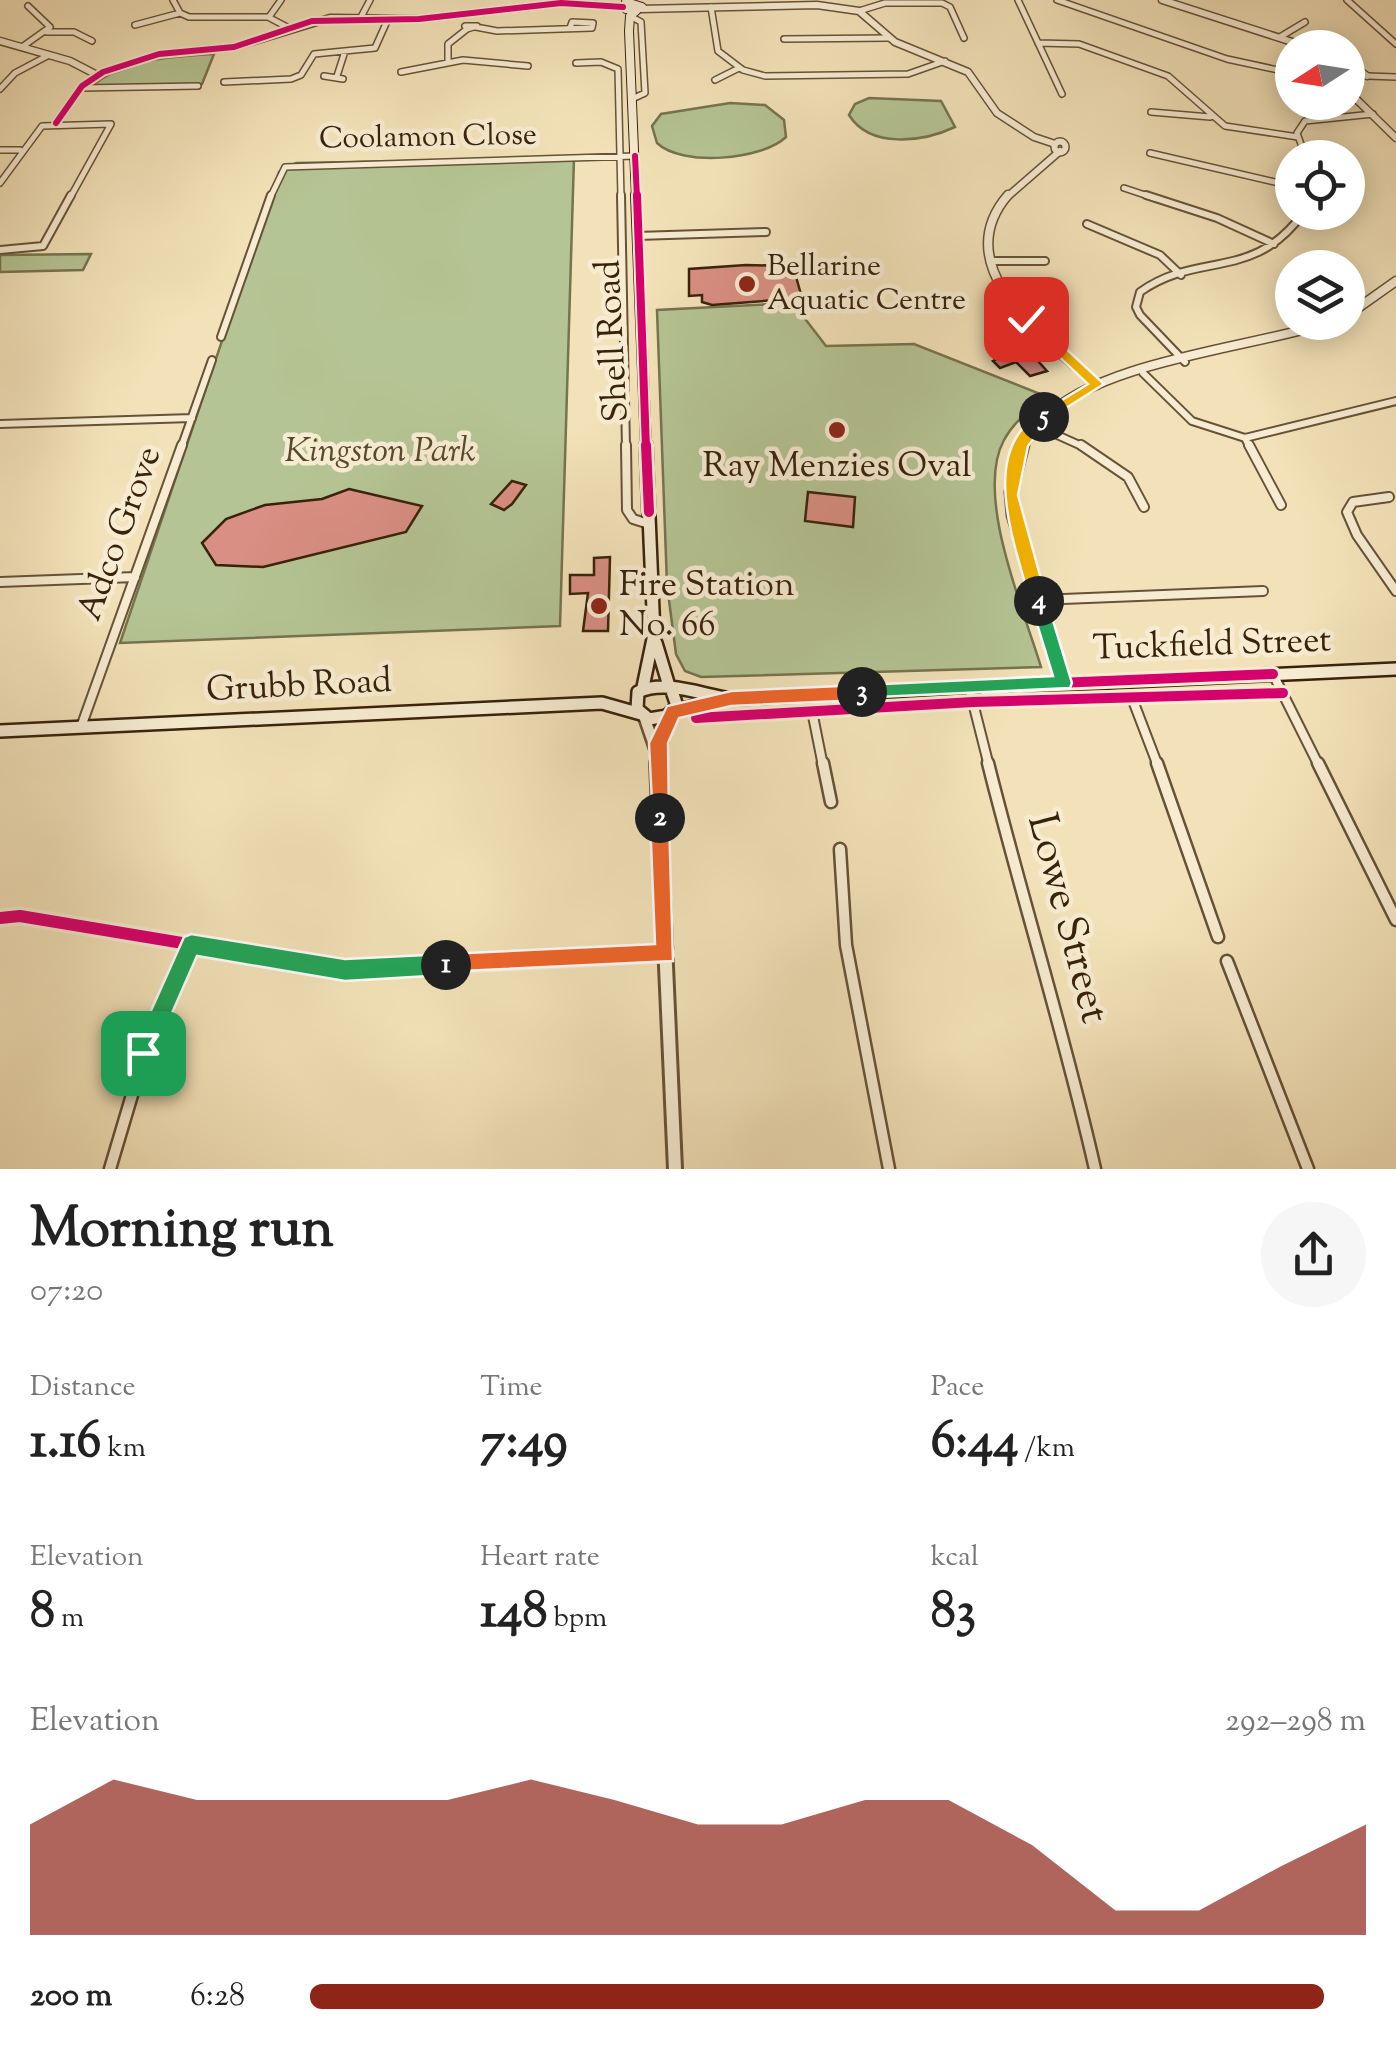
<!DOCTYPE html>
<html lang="en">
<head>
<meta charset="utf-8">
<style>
	:root { --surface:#fff; --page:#f6f6f6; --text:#222; --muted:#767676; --accent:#8f2418 }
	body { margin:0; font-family:"Sorts Mill Goudy",serif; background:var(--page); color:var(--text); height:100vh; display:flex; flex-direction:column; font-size:38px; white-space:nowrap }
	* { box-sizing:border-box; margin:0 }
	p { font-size:32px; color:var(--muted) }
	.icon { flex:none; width:55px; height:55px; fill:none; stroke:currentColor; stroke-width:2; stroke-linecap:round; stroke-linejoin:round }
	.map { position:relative; height:1169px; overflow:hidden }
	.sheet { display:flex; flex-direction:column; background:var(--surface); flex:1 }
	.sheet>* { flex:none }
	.needle { width:65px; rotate:258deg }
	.tools { position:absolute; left:1275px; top:30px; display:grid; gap:20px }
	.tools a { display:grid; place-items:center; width:90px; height:90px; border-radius:50%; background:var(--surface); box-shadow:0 5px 25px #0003; font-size:50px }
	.pin { position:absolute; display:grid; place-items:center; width:85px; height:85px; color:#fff; margin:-42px; border-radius:20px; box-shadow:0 5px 15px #0006 }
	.km { position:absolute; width:50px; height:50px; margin:-25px; border-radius:50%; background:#222; color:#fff; font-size:28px; line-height:50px; text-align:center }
	.round { display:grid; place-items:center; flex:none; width:105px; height:105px; border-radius:52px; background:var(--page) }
	.headline { display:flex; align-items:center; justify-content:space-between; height:170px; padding:0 30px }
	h1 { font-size:55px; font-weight:800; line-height:75px }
	.figures { display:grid; grid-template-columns:repeat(3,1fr); gap:15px; height:170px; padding:10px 30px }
	.figures div { display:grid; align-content:center }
	.figures b { font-size:50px; font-weight:800 }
	.figures small { font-size:28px; font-weight:400 }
	.figures p { font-size:28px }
	.chart { height:280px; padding:20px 30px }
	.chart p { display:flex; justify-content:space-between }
	.chart svg { width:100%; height:180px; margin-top:10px; fill:var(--accent); opacity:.7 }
	ul { padding:0 30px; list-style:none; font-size:32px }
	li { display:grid; grid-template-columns:160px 120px 1fr; align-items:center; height:75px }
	li i { height:25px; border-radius:12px; background:var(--accent) }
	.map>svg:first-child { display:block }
	.green { fill:#b5c494; stroke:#76734f; stroke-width:2.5 }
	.building { fill:#d98f83; stroke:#38220a; stroke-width:2.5 }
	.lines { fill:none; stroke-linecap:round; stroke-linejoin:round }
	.minor-far3-casing { stroke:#675236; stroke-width:8 }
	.minor-far2-casing { stroke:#675236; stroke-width:10 }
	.minor-far1-casing { stroke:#675236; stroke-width:12 }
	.minor-casing { stroke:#675236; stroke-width:15 }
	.tertiary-far3-casing { stroke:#675236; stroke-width:9 }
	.tertiary-far2-casing { stroke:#675236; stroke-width:11 }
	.tertiary-far1-casing { stroke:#675236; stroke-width:15 }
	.tertiary-casing { stroke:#675236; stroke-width:18 }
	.secondary-far2-casing { stroke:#38220a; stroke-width:10 }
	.secondary-far1-casing { stroke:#38220a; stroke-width:12 }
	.secondary-casing { stroke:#38220a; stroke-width:16 }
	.minor-far3 { stroke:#f7ecd2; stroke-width:5 }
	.minor-far2 { stroke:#f7ecd2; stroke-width:6 }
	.minor-far1 { stroke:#f7ecd2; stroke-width:8 }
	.minor { stroke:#f7ecd2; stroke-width:10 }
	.tertiary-far3 { stroke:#f7ecd2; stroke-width:6 }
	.tertiary-far2 { stroke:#f7ecd2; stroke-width:8 }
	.tertiary-far1 { stroke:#f7ecd2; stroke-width:10 }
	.tertiary { stroke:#f7ecd2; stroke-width:12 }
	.secondary-far2 { stroke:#f7ecd2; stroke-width:8 }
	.secondary-far1 { stroke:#f7ecd2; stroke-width:9 }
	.secondary { stroke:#f7ecd2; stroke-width:11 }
	.cycleway-far3-casing { stroke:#f7ecd2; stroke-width:10 }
	.cycleway-far2-casing { stroke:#f7ecd2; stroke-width:12 }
	.cycleway-far1-casing { stroke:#f7ecd2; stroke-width:16 }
	.cycleway-casing { stroke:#f7ecd2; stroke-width:19 }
	.cycleway-far3 { stroke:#d6006c; stroke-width:6 }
	.cycleway-far2 { stroke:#d6006c; stroke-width:8 }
	.cycleway-far1 { stroke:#d6006c; stroke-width:10 }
	.cycleway { stroke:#d6006c; stroke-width:12 }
	.split-1 { fill:#22a559; stroke:#fff; stroke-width:2.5 }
	.split-2 { fill:#f0652b; stroke:#fff; stroke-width:2.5 }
	.split-3 { fill:#f0652b; stroke:#fff; stroke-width:2.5 }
	.split-4 { fill:#22a559; stroke:#fff; stroke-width:2.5 }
	.split-5 { fill:#f5b400; stroke:#fff; stroke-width:2.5 }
	.split-6 { fill:#f5b400; stroke:#fff; stroke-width:2.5 }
	.poi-dot { fill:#8f2418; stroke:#f7ecd2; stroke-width:4 }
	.labels { text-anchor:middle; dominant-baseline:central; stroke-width:9; stroke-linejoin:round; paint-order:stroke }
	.far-street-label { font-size:30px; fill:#38220a; stroke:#f7ecd2 }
	.far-poi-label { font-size:30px; fill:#38220a; stroke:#f7ecd2; text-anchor:start }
	.street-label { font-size:35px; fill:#38220a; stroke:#f7ecd2 }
	.park-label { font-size:35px; font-style:italic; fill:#574a2c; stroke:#f7ecd2 }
	.poi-label { font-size:35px; fill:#38220a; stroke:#f7ecd2 }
	.near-street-label { font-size:42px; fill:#38220a; stroke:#f7ecd2 }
</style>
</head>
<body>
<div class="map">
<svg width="1396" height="1169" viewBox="0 0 1396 1169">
	<rect width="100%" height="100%" fill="#f3e2b9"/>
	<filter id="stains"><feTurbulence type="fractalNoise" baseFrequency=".002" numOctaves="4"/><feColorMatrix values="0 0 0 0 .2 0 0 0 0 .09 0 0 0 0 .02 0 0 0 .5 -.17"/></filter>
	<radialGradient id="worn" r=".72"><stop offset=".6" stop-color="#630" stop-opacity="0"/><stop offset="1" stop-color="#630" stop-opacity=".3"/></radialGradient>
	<!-- green -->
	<path class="green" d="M214,54l-12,30 -110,2c32,-27 81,-30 122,-32z
		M869,98l72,3 14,26c-32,15 -85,22 -106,-12l6,-11z
		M730,103l35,2 19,15 2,17c-24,23 -104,30 -129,6l-5,-17 9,-12z
		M574,158l-14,468 -440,17 159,-471 17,-9z
		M91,254l-8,16 -83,2v-17z
		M793,303l33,43 88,-2 134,53c-18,13 -33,23 -44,43 -30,55 20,170 37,227l-340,10 -16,-6 -9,-17 -9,-69 -10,-275z"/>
	<!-- building -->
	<path class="building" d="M746,265l47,1 9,32 -90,7 -10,-3v-7l-13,1v-27z
		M1012,342l16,8 19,21 -17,5 -14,-14 -16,6 -7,-7 16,-9 -7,-7z
		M512,481l14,4 -14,19 -8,6 -13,-6z
		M349,489l73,17 -16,26 -143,35 -47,-2 -14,-22 24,-24 39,-14 57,-6z
		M808,492l47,5 -2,30 -48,-6z
		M610,557l-2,74h-25l5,-38 -18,1v-19h24v-17z"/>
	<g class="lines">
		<defs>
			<path id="minor-far3" d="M173,0l7,13 9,4h79l19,10
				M1018,0l44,94
				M1057,0l170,59 65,14
				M1347,0l49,44
				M711,7l7,44 25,19 22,6 143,-2 37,-13
				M859,11l26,-8h57l8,4 14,31
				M630,16l11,6 4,71 -13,6
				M269,17l12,-17
				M361,17l9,-17
				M135,25l45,-12
				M465,26h12l-10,3z
				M476,27l21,4 95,-3 1,-5 -21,-1 -2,6
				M47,32h27l18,9
				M1280,37l25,-15
				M784,39l105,-1
				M1038,43l41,1 89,32 57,50 73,11
				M22,47l28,-20 -22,-21
				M448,62v-18l19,-15
				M576,63l25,-1 17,7 3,129
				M401,72l62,-12 65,6
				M324,76l19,3
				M337,76l8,-25
				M1367,76l29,1
				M715,80l24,-12
				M224,82l67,-3 10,-4 13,-21 61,-6 13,-29
				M81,88l117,-2
				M0,89l15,-16 34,-18
				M1151,112l59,5
				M56,123l26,-37 15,-11
				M0,150h20
				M1150,153l142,33
				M1306,158l-9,-25 8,-12 68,-7
				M0,183l42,-57 69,-2 -41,74
				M1124,188l30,10
				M270,198l15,-31 350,-11"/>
			<path id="minor-far2" d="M621,195l5,253
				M1146,195l71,23 57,26
				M1087,224l73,31 21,20
				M637,236l129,-4
				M0,250l43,-4 28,-51
				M990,261h55
				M221,337l50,-142
				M1185,362l-45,-47 -4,-8 4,-15c59,-42 113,-9 164,-80
				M1143,373l49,48 53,17 151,-37
				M0,424l192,-6
				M1035,425l51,23
				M1245,438l5,10
				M181,448l31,-88"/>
			<path id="minor-far1" d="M626,445l1,65 6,9 16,5
				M1081,445l47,32 16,30
				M1249,445l32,60
				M1389,497l-36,5 -6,10 10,23 39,56
				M0,582l135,-5
				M1038,600l225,-9
				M1273,674l46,92
				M969,687l20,79
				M1132,698l26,68
				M812,711l11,55
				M696,718l277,-16 310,-9
				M81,727l101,-282"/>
			<path id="minor" d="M823,763l8,39
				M988,763c34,136 76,269 107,406
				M1157,763l61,174
				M1318,763l78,157
				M840,849l6,96 43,224
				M0,918l20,-2 325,54 321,-16
				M1227,961l81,208
				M110,1169l41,-138 40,-86"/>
			<path id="tertiary-far3" d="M1162,0l149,48
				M640,9l177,-4 42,6 36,31 73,30 29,41 37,24 21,7
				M0,41l70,20 27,14 62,-21 75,-7 96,-29 89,1 142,-16 62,4
				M1348,62l19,14
				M1348,91l48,47
				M1054.5 147a5.5 5.5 0 1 1 11 0a5.5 5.5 0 1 1-11 0Z
				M1006,198l54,-47"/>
			<path id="tertiary-far2" d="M1008,195c-63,73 39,145 89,190
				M1348,315l48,-34
				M1021,448c8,-10 16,-22 25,-31 55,-56 208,-70 285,-95"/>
			<path id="tertiary-far1" d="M1023,445l-12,47 2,23 50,168
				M644,716l12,35
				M657,766l10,-50"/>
			<path id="tertiary" d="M657,763l18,406"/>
			<path id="secondary-far2" d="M626,2l16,5 -16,2z
				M636,198l-7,-167 1,-15 6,-5"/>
			<path id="secondary-far1" d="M636,195l10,253"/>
			<path id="secondary" d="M656,643l13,43
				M643,687l11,-53 -8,-189
				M671,688l6,18 -10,10 -18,3 -12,-10 1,-17c28,-13 64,3 93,7l665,-30
				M674,711l43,-10
				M0,731l602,-28 39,11"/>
		</defs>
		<!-- minor-far3 casing -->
		<use href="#minor-far3" class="minor-far3-casing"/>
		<!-- minor-far2 casing -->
		<use href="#minor-far2" class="minor-far2-casing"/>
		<!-- minor-far1 casing -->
		<use href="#minor-far1" class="minor-far1-casing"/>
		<!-- minor casing -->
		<use href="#minor" class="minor-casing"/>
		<!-- tertiary-far3 casing -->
		<use href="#tertiary-far3" class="tertiary-far3-casing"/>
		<!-- tertiary-far2 casing -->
		<use href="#tertiary-far2" class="tertiary-far2-casing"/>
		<!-- tertiary-far1 casing -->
		<use href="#tertiary-far1" class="tertiary-far1-casing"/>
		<!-- tertiary casing -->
		<use href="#tertiary" class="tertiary-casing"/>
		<!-- secondary-far2 casing -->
		<use href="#secondary-far2" class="secondary-far2-casing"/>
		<!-- secondary-far1 casing -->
		<use href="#secondary-far1" class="secondary-far1-casing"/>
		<!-- secondary casing -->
		<use href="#secondary" class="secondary-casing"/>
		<!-- minor-far3 -->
		<use href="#minor-far3" class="minor-far3"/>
		<!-- minor-far2 -->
		<use href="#minor-far2" class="minor-far2"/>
		<!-- minor-far1 -->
		<use href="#minor-far1" class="minor-far1"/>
		<!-- minor -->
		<use href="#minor" class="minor"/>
		<!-- tertiary-far3 -->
		<use href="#tertiary-far3" class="tertiary-far3"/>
		<!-- tertiary-far2 -->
		<use href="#tertiary-far2" class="tertiary-far2"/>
		<!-- tertiary-far1 -->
		<use href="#tertiary-far1" class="tertiary-far1"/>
		<!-- tertiary -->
		<use href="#tertiary" class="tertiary"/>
		<!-- secondary-far2 -->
		<use href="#secondary-far2" class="secondary-far2"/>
		<!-- secondary-far1 -->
		<use href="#secondary-far1" class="secondary-far1"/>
		<!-- secondary -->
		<use href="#secondary" class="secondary"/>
		<defs>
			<path id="cycleway-far3" d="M56,123l26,-37 21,-14 56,-18 75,-7 78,-26 107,-2 142,-16 62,4
				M635,156l2,42"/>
			<path id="cycleway-far2" d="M637,195l9,253"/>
			<path id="cycleway-far1" d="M646,445l3,67
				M984,686l289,-12
				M696,718l277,-16 310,-9"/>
			<path id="cycleway" d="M0,918l20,-2 325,54 321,-16"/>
		</defs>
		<!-- cycleway-far3 casing -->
		<use href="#cycleway-far3" class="cycleway-far3-casing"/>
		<!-- cycleway-far2 casing -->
		<use href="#cycleway-far2" class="cycleway-far2-casing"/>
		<!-- cycleway-far1 casing -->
		<use href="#cycleway-far1" class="cycleway-far1-casing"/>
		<!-- cycleway casing -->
		<use href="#cycleway" class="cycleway-casing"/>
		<!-- cycleway-far3 -->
		<use href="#cycleway-far3" class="cycleway-far3"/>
		<!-- cycleway-far2 -->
		<use href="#cycleway-far2" class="cycleway-far2"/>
		<!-- cycleway-far1 -->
		<use href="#cycleway-far1" class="cycleway-far1"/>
		<!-- cycleway -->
		<use href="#cycleway" class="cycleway"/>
	</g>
	<!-- split-1 -->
	<path class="split-1" d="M191,934l154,25 101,-5 11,11 -11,10 -101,6 -148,-25 -46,105 -8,3 -11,-11 52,-116z"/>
	<!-- split-2 -->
	<path class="split-2" d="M660,809l9,9 4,143 -234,11 -3,-7 10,-11 209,-10 -5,-126z"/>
	<!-- split-3 -->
	<path class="split-3" d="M862,685l9,7 -9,8 -131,6 -52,12 -11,25 1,75 -2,6h-14l-4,-81 18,-37 64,-15z"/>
	<!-- split-4 -->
	<path class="split-4" d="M1039,595l8,6 25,82 -2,5 -214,10v-11l6,-2 191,-9 -23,-75z"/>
	<!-- split-5 -->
	<path class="split-5" d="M1044,412l7,5 -23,29 -10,49 29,106 -8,7 -9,-7c-14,-54 -55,-154 14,-189z"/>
	<!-- split-6 -->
	<path class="split-6" d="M1022,316h9l73,68 -60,38 -8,-5 3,-3 49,-30 -66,-62z"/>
	<!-- markers -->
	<g class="poi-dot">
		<circle cx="747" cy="284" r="10"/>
		<circle cx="837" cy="430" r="10"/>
		<circle cx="599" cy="606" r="10"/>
	</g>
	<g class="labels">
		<!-- far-street labels -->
		<g class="far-street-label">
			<text transform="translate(428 138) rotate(-1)">Coolamon Close</text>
		</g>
		<!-- far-poi labels -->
		<g class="far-poi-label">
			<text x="767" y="267">Bellarine<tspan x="767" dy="34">Aquatic Centre</tspan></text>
		</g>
		<!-- street labels -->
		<g class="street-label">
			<text transform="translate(614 341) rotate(-93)">Shell Road</text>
			<text transform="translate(121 534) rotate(-70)">Adco Grove</text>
			<text transform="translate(1212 646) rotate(-2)">Tuckfield Street</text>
			<text transform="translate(299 687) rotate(-3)">Grubb Road</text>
		</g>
		<!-- park labels -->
		<g class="park-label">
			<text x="380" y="452">Kingston Park</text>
		</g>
		<!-- poi labels -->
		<g class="poi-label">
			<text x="837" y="467">Ray Menzies Oval</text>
			<text x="619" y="586" text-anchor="start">Fire Station<tspan x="619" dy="40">No. 66</tspan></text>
		</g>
		<!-- near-street labels -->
		<g class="near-street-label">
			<text transform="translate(1066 919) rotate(75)">Lowe Street</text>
		</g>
	</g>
	<rect width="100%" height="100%" filter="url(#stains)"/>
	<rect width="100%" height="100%" fill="url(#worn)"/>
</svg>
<div class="tools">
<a><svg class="needle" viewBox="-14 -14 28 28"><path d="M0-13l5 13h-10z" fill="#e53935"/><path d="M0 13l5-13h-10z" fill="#767676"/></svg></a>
<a><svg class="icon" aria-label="locate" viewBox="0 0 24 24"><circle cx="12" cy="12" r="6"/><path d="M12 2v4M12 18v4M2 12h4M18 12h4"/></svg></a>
<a><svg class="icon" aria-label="layers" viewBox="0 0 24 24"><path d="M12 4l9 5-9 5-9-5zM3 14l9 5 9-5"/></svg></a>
</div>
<div class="pin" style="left:143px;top:1053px;background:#1e9e55"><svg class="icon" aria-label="arrive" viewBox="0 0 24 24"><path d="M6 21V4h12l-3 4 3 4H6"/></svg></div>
<div class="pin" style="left:1026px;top:319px;background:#d93025"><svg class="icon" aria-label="check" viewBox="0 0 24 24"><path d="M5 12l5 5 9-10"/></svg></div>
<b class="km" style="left:446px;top:965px">1</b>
<b class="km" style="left:660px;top:818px">2</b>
<b class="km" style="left:862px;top:692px">3</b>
<b class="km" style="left:1039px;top:601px">4</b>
<b class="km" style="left:1044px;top:417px">5</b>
</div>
<section class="sheet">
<div class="headline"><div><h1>Morning run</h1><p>07:20</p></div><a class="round"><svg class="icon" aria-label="share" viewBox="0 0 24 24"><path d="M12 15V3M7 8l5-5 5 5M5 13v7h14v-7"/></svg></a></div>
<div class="figures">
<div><p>Distance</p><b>1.16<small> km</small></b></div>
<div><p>Time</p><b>7:49</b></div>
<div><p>Pace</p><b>6:44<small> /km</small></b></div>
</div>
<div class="figures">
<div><p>Elevation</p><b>8<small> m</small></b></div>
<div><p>Heart rate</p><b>148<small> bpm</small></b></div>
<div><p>kcal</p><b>83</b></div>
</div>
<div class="chart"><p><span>Elevation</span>292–298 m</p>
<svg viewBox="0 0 160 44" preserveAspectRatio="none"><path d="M0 44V17L10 6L20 11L30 11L40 11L50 11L60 6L70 11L80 17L90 17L100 11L110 11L120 22L130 38L140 38L150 27L160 17V44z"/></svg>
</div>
<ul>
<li><b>200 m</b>6:28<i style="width:96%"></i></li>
</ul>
</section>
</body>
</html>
